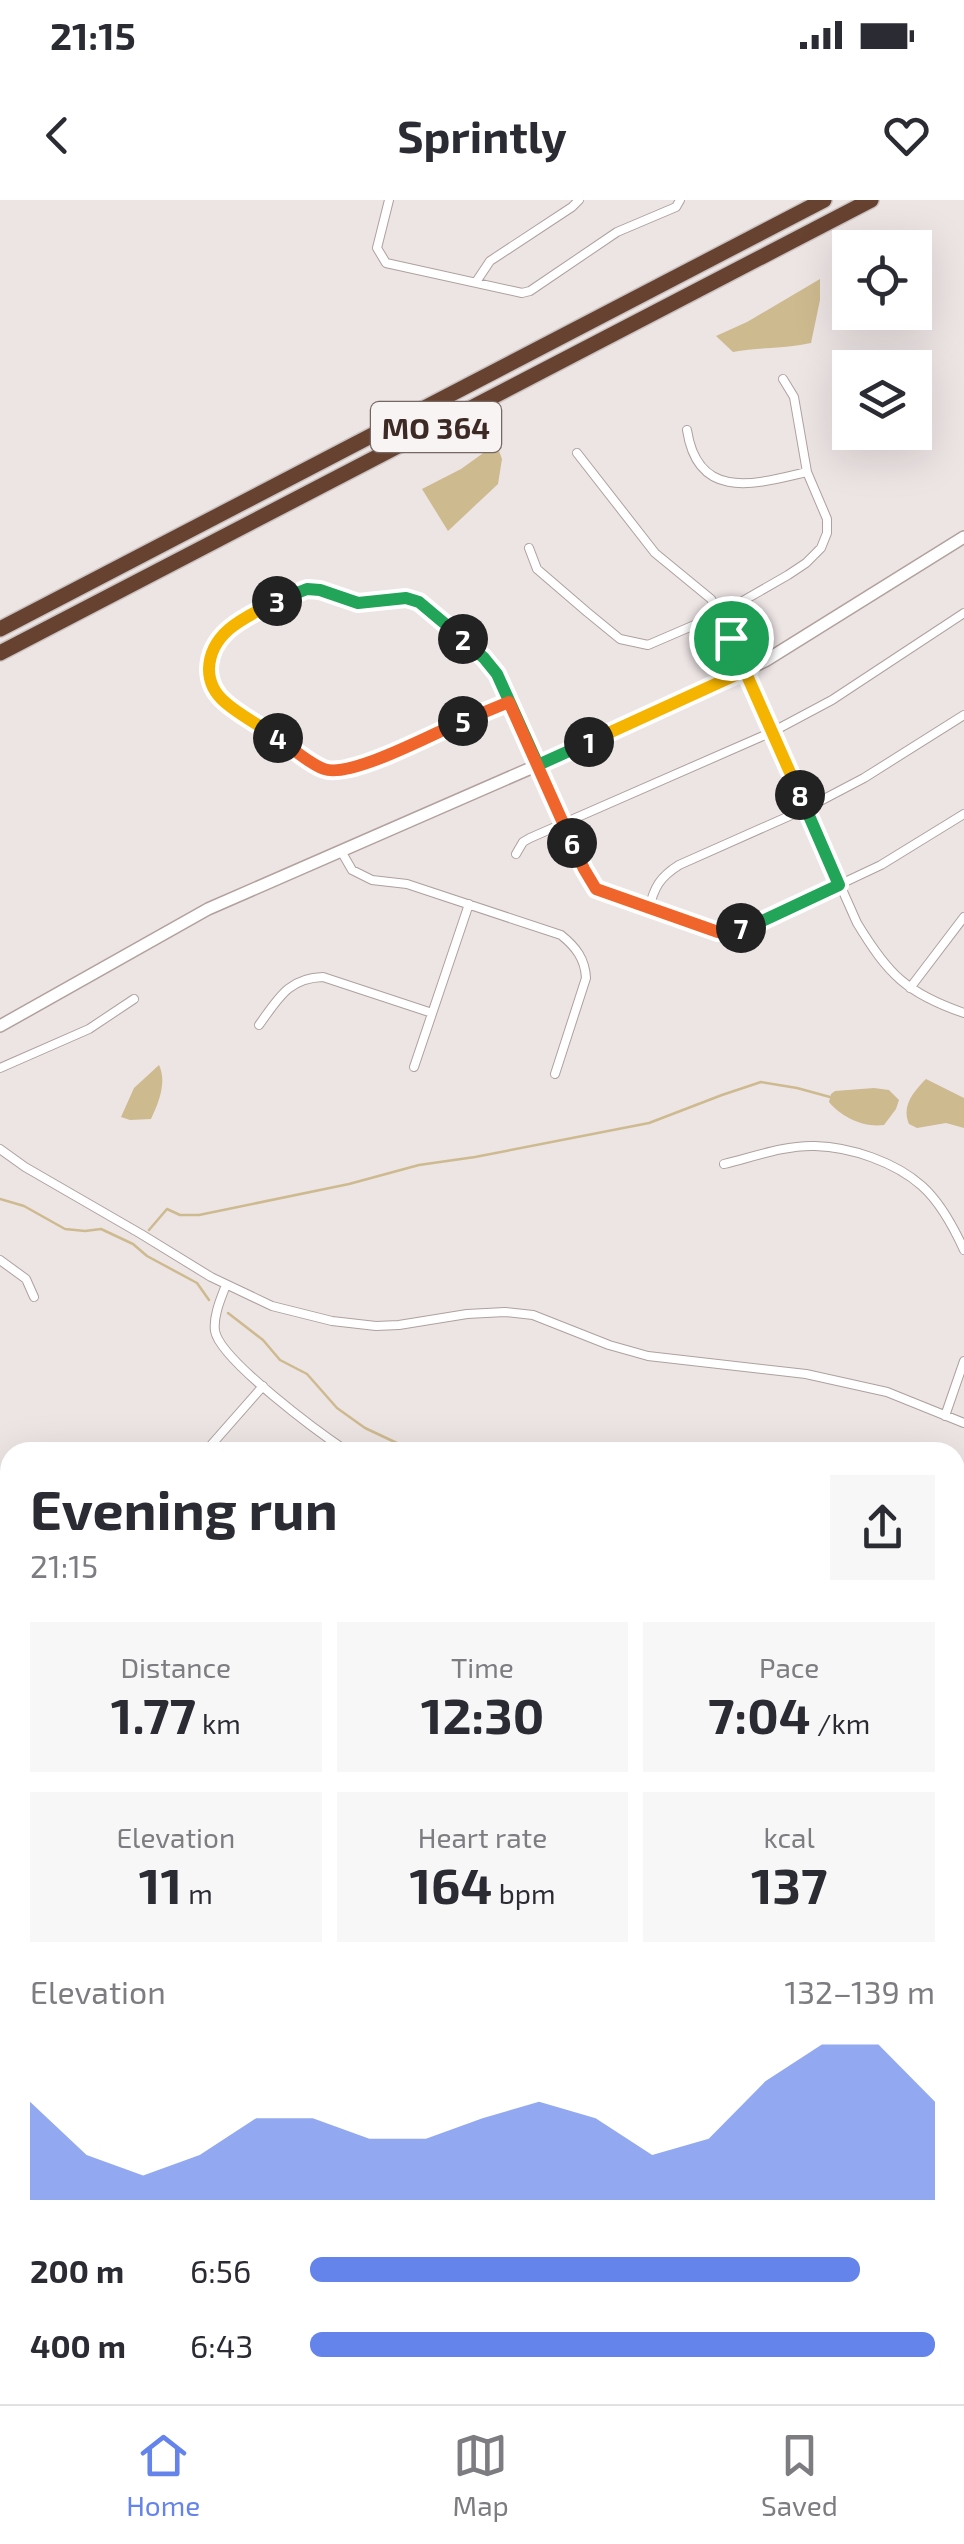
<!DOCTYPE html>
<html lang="en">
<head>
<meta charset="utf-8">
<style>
	:root { --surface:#fff; --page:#f7f7f7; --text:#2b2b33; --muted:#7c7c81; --line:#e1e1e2; --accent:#6484eb }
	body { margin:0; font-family:"Exo 2",sans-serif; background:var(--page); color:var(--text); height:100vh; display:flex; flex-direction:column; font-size:38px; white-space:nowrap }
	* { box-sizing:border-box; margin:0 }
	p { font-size:32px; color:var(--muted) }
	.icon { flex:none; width:55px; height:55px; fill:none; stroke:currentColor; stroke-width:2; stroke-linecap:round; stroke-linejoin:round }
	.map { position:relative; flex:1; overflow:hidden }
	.side { position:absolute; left:0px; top:1242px; width:965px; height:962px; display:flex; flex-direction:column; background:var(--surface); border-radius:30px 30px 0 0; box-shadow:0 10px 40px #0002 }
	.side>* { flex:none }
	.buttons { position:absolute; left:832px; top:30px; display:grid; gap:20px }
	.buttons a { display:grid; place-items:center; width:100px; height:100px; border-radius:0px; background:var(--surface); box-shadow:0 10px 40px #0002; font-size:50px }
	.pin { position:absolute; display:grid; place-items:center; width:85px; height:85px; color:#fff; margin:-42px; border:5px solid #fff; border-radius:50%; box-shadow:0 2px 10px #0007 }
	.km { position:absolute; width:50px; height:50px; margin:-25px; border-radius:50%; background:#222; color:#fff; font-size:28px; line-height:50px; text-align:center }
	.round { display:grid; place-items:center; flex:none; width:105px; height:105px; border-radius:0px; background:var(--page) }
	.overview { display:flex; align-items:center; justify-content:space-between; height:170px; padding:0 30px }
	h1 { font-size:55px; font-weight:700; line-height:75px }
	.metrics { display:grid; grid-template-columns:repeat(3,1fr); gap:15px; height:170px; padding:10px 30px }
	.metrics div { display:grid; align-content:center; border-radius:0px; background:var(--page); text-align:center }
	.metrics b { font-size:50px; font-weight:700 }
	.metrics small { font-size:28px; font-weight:400 }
	.metrics p { font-size:28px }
	.chart { height:280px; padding:20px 30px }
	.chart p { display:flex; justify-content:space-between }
	.chart svg { width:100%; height:180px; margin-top:10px; fill:var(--accent); opacity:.7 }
	ul { padding:0 30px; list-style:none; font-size:32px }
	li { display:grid; grid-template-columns:160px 120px 1fr; align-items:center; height:75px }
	li i { height:25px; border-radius:12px; background:var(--accent) }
	.status { display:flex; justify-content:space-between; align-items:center; height:70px; padding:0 50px; background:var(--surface); direction:ltr }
	.status svg { height:28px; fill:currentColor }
	header { display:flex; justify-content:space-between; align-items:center; height:130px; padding:0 30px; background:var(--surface); font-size:45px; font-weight:700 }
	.tabs { display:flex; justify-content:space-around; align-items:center; height:140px; border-top:2px solid var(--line); background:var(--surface); font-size:28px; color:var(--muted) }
	.tabs a { display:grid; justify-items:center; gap:5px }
	.tabs .on { color:var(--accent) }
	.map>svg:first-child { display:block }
	.water { fill:#ceba8f }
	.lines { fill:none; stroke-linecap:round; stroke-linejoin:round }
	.stream { stroke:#ceba8f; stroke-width:2.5 }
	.minor-casing { stroke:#aea19f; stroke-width:10 }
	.secondary-casing { stroke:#b2a19d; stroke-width:14 }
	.motorway-casing { stroke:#c9c3c2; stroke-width:18 }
	.minor { stroke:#fff; stroke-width:8 }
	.secondary { stroke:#fff; stroke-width:11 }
	.motorway { stroke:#684231; stroke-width:15 }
	.split-1-casing { stroke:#fff; stroke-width:20 }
	.split-2-casing { stroke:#fff; stroke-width:20 }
	.split-3-casing { stroke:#fff; stroke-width:20 }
	.split-4-casing { stroke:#fff; stroke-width:20 }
	.split-5-casing { stroke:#fff; stroke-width:20 }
	.split-6-casing { stroke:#fff; stroke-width:20 }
	.split-7-casing { stroke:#fff; stroke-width:20 }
	.split-8-casing { stroke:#fff; stroke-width:20 }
	.split-9-casing { stroke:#fff; stroke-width:20 }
	.split-1 { stroke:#f5b400; stroke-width:12 }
	.split-2 { stroke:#22a559; stroke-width:12 }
	.split-3 { stroke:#22a559; stroke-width:12 }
	.split-4 { stroke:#f5b400; stroke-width:12 }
	.split-5 { stroke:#f0652b; stroke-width:12 }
	.split-6 { stroke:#f0652b; stroke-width:12 }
	.split-7 { stroke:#f0652b; stroke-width:12 }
	.split-8 { stroke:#22a559; stroke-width:12 }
	.split-9 { stroke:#f5b400; stroke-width:12 }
	.labels { text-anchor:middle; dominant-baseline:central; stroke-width:9; stroke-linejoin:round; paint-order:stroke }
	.shield { fill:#f9f4f4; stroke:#756762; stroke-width:2.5 }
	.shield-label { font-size:30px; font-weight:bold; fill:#3d2a24 }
</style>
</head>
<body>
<div class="status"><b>21:15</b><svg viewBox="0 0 49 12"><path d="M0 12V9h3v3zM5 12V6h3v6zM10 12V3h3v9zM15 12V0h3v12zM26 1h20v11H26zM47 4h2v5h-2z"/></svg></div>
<header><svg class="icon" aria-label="back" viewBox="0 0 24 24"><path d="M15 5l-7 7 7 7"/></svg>Sprintly<svg class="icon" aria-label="heart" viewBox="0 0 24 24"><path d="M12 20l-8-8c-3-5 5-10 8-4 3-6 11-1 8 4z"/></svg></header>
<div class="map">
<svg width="964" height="2204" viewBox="0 0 964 2204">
	<rect width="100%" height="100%" fill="#ede4e4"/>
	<!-- water -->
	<path class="water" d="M820,79v21l-9,43c-26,6 -52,4 -78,9l-17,-16 31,-14z
		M493,246l6,5 3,8 -4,25 -50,47 -26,-42 39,-20z
		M159,865c8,17 0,37 -8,54l-21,1 -9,-3 13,-29z
		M926,879l38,19v30l-18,-5 -29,5 -8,-4c-8,-18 5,-33 17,-45z
		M874,888l15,2 10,10 -3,9 -12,16c-20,3 -43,-8 -55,-23l2,-8 4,-3z"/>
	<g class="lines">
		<!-- stream -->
		<path class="stream" d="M0,999l24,7 41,23 20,2 16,-2 32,15 14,12 50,27 12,17
			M149,1030l18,-21 13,6h19l150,-31 70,-19 56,-8 174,-34 73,-28 39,-13 36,6 33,9
			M228,1113l35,27 17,20 27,14 30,34 28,20 51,24
			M0,2107l10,-10"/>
		<defs>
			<path id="minor" d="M389,0l-12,48 9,15 136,30 8,-2 87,-59 59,-25 4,-7
				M476,82l14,-21 82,-54 7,-7
				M687,230c11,72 69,54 120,42
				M577,253l78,100 56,46 39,69
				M529,348l8,21 50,43 33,27 28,6 72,-31 68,-39 18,-12 15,-15 6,-15v-14l-20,-47 -13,-75 -11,-18
				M731,438v10l11,24
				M745,471l112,252c31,51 49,70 107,90
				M509,502l-146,63 -27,7 -13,-3 -98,-66 -16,-23v-17l8,-22 17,-17 55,-30 18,-5 13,1 38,13 39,-6 22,5 65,55 13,17 87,195 12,20 122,43 20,-3 22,-7 121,-57 83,-51
				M341,651l11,19 20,10 35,4 154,51c15,12 24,24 25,43l-31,96
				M516,654l7,-12 7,-4 242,-106 60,-32 132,-87
				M649,709c5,-22 11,-32 30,-44l126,-56 59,-31 100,-63
				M910,788l54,-71
				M259,825c19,-26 29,-47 64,-48l109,36
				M414,867l55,-163
				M0,868l89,-39 45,-30
				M0,949l25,18 116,67 70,43 61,29 60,15 44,5 23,-1 68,-11 38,-2 28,3 76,30 39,11 158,18 81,18 77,31
				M724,964c29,-7 61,-19 91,-18 36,1 80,16 107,40 19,17 32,42 42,64
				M0,1060l26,19 8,18
				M226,1085c-5,13 -13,31 -11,46 5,29 106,103 133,121
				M945,1216l19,-55
				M205,1252l58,-66
				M962,1445l2,2
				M0,1490l10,-7
				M955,1861l9,-11
				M0,1948c3,22 9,48 0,69
				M955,1974l9,-2
				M955,2078l5,-1
				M746,2195l9,9
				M910,2195l1,9
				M59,2204l8,-9
				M343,2204l72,-9"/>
			<path id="secondary" d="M0,826l208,-117 330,-144 227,-104 199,-124"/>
			<path id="motorway" d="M0,429l824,-429
				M0,453l871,-453"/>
		</defs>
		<!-- minor casing -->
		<use href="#minor" class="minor-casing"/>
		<!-- secondary casing -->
		<use href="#secondary" class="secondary-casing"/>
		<!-- motorway casing -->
		<use href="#motorway" class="motorway-casing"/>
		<!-- minor -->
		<use href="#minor" class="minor"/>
		<!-- secondary -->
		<use href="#secondary" class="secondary"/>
		<!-- motorway -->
		<use href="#motorway" class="motorway"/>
	</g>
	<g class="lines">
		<defs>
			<path id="split-1" d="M589,542l153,-70 -11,-24v-10"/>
			<path id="split-2" d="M463,439l21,19 13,16 41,91 51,-23"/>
			<path id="split-3" d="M277,401l30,-12 13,1 38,13 48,-5 13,4 44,37"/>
			<path id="split-4" d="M277,401c-29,15 -67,30 -68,68 0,13 6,25 17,34 15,13 35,23 52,35"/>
			<path id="split-5" d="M278,538c14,10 30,25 46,31 26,10 110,-36 139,-48"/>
			<path id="split-6" d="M463,521l46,-19 63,141"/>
			<path id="split-7" d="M572,643l12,26 12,20 122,43 23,-4"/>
			<path id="split-8" d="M741,728l19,-6 79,-37 -39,-90"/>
			<path id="split-9" d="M731,438l7,7 12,23 -5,3 55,124"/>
		</defs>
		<!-- split-1 casing -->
		<use href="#split-1" class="split-1-casing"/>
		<!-- split-2 casing -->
		<use href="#split-2" class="split-2-casing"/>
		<!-- split-3 casing -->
		<use href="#split-3" class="split-3-casing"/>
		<!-- split-4 casing -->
		<use href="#split-4" class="split-4-casing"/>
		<!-- split-5 casing -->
		<use href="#split-5" class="split-5-casing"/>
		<!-- split-6 casing -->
		<use href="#split-6" class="split-6-casing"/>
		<!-- split-7 casing -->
		<use href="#split-7" class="split-7-casing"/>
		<!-- split-8 casing -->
		<use href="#split-8" class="split-8-casing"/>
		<!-- split-9 casing -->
		<use href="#split-9" class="split-9-casing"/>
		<!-- split-1 -->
		<use href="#split-1" class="split-1"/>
		<!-- split-2 -->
		<use href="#split-2" class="split-2"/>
		<!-- split-3 -->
		<use href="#split-3" class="split-3"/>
		<!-- split-4 -->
		<use href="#split-4" class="split-4"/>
		<!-- split-5 -->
		<use href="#split-5" class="split-5"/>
		<!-- split-6 -->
		<use href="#split-6" class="split-6"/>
		<!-- split-7 -->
		<use href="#split-7" class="split-7"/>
		<!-- split-8 -->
		<use href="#split-8" class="split-8"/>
		<!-- split-9 -->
		<use href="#split-9" class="split-9"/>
	</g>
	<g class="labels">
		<!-- shield labels -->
		<rect class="shield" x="371" y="202" width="130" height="50" rx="8"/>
		<g class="shield-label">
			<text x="436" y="227">MO 364</text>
		</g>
	</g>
</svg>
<div class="buttons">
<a><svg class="icon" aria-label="locate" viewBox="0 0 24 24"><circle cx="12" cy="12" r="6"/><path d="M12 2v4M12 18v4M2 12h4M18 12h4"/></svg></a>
<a><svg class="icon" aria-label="layers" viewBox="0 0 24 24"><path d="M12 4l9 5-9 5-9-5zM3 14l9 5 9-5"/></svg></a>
</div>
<div class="pin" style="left:731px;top:438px;background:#1e9e55"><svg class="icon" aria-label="arrive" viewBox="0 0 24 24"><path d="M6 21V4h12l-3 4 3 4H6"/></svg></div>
<b class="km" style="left:589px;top:542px">1</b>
<b class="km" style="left:463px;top:439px">2</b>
<b class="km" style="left:277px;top:401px">3</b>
<b class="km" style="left:278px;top:538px">4</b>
<b class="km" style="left:463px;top:521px">5</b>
<b class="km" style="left:572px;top:643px">6</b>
<b class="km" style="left:741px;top:728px">7</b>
<b class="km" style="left:800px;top:595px">8</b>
<section class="side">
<div class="overview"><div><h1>Evening run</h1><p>21:15</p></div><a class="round"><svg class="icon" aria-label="share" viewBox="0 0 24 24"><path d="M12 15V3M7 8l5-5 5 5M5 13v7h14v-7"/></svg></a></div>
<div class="metrics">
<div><p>Distance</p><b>1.77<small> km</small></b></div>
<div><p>Time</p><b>12:30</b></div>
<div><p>Pace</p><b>7:04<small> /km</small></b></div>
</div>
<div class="metrics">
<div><p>Elevation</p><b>11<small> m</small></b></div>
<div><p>Heart rate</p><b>164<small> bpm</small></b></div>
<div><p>kcal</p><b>137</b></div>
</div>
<div class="chart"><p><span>Elevation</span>132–139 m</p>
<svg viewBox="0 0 160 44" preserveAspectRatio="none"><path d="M0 44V20L10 33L20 38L30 33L40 24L50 24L60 29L70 29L80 24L90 20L100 24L110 33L120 29L130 15L140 6L150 6L160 20V44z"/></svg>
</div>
<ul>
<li><b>200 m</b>6:56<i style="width:88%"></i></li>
<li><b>400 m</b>6:43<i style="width:100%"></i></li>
</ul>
</section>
</div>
<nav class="tabs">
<a class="on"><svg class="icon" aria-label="home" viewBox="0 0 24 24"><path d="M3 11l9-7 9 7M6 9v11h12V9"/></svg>Home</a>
<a><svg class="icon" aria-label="map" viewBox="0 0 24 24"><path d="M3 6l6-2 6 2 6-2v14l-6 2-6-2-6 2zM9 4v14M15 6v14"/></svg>Map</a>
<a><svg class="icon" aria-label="saved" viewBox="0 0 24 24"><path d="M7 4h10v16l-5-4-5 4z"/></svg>Saved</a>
</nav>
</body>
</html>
